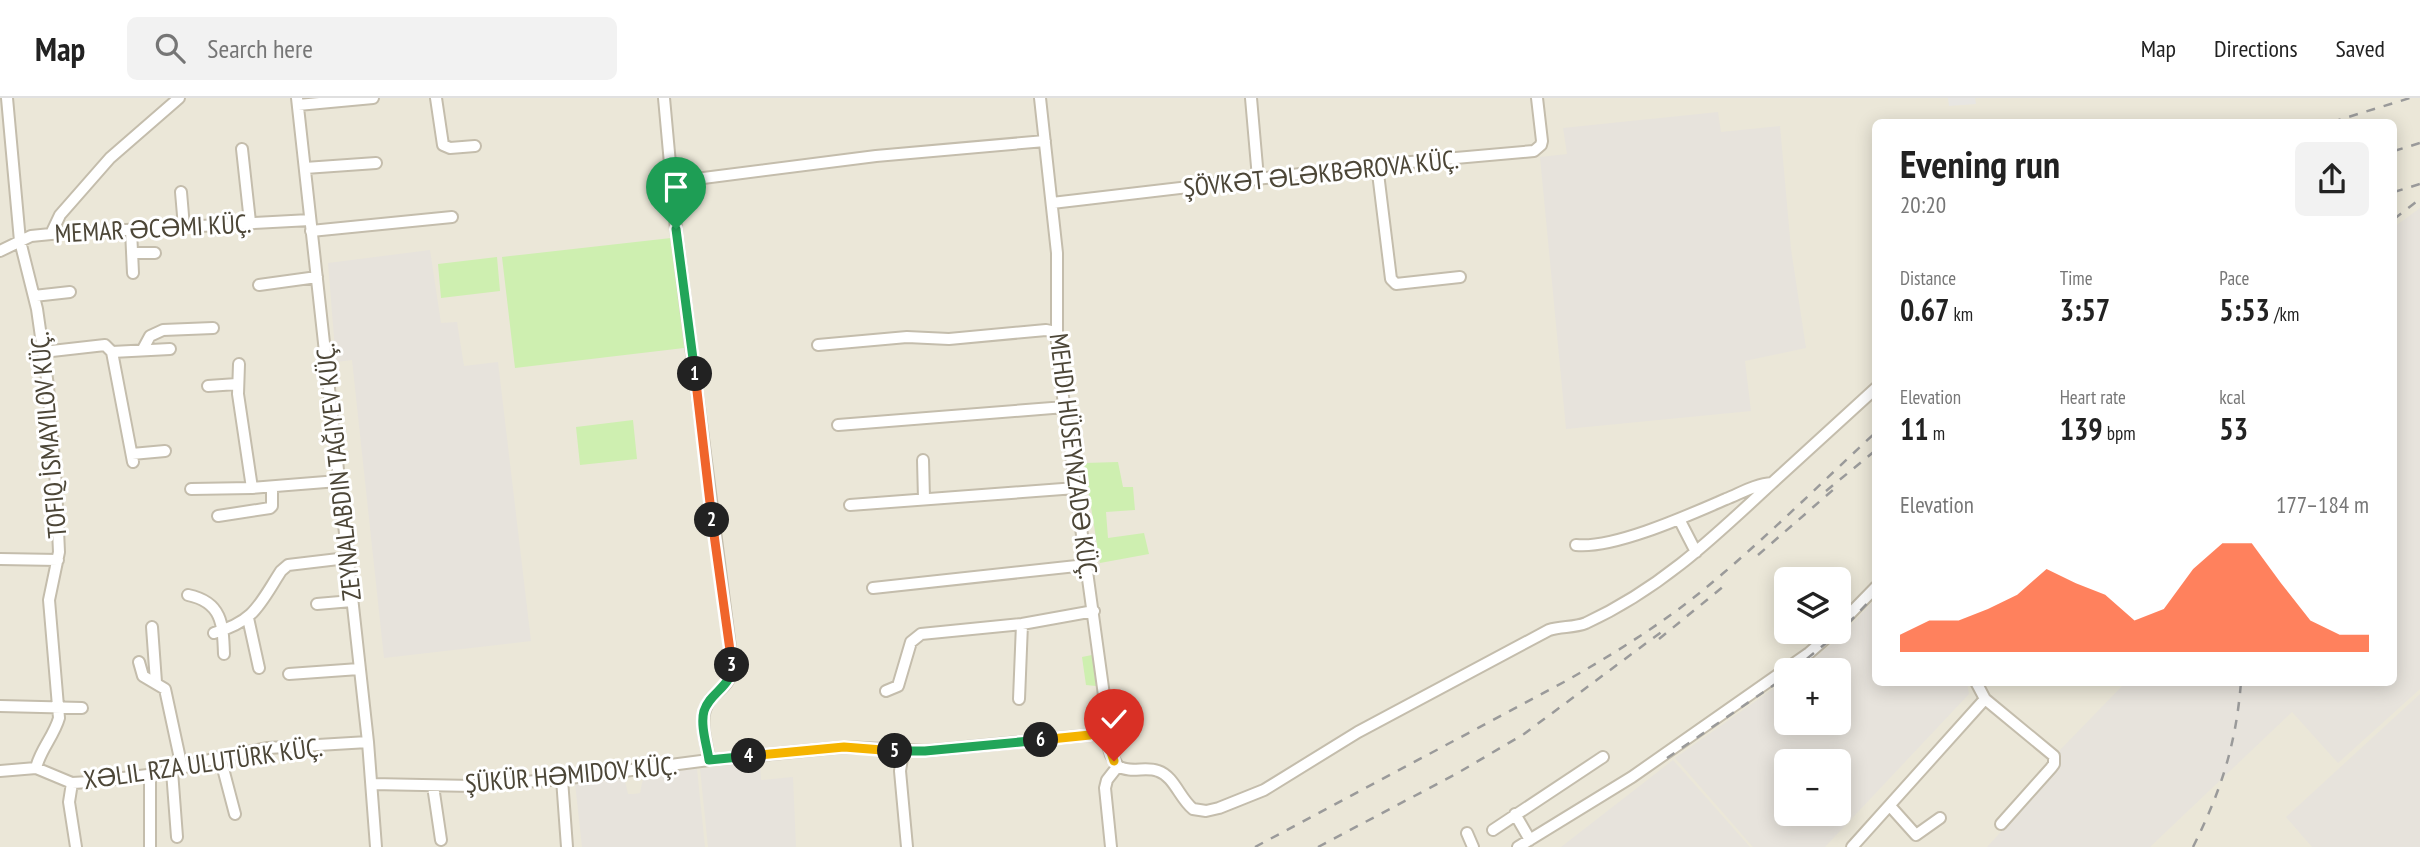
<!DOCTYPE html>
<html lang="en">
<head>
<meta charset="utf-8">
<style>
	:root { --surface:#fff; --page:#f2f2f2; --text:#222; --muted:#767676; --line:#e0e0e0; --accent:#ff4d1a }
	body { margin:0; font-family:"PT Sans Narrow",sans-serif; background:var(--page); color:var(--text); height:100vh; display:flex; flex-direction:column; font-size:26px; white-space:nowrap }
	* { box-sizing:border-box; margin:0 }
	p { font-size:23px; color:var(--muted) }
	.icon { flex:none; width:38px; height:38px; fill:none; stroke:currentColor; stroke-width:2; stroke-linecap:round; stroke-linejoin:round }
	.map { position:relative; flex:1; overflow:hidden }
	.details { position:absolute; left:1872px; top:21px; width:525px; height:567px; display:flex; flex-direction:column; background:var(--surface); border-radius:10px; box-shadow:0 4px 18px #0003 }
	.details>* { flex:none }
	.buttons { position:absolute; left:1774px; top:469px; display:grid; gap:14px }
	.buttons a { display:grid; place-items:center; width:77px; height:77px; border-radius:10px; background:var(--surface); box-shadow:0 4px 18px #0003; font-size:35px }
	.pin { position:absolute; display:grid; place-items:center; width:60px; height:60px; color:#fff; margin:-72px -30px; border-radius:50% 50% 50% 0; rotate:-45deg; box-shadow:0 0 7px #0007 }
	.pin .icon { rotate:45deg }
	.km { position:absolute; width:35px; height:35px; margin:-18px; border-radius:50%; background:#222; color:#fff; font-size:19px; line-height:35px; text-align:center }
	.round { display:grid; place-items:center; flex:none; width:74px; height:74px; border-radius:10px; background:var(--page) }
	.summary { display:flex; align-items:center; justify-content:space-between; height:119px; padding:0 28px }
	h1 { font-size:38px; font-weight:700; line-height:52px }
	.stats { display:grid; grid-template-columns:repeat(3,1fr); gap:10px; height:119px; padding:7px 28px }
	.stats div { display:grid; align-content:center }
	.stats b { font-size:30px; font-weight:700 }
	.stats small { font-size:19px; font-weight:400 }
	.stats p { font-size:19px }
	.chart { height:196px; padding:14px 28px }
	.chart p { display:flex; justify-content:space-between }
	.chart svg { width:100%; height:126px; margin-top:7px; fill:var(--accent); opacity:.7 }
	header { display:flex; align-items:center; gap:42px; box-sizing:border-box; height:98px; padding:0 35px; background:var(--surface); border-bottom:2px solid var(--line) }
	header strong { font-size:33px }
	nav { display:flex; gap:38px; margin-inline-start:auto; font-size:24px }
	.search { width:490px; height:63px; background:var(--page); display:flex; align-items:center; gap:18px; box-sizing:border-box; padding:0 24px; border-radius:10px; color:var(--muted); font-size:26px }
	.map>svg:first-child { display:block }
	.residential { fill:#ebe7d8; fill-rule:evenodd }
	.industrial { fill:#e7e3dc; fill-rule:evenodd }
	.green { fill:#ceefb0 }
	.parking { fill:#e8e6e2 }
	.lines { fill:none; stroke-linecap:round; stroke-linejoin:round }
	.minor-casing { stroke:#c4bdac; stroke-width:14 }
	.minor { stroke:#fff; stroke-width:10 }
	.rail { stroke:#9a9a9a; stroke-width:2.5; stroke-dasharray:9 9; stroke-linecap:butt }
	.split-1-casing { stroke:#fff; stroke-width:14 }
	.split-2-casing { stroke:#fff; stroke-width:14 }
	.split-3-casing { stroke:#fff; stroke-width:14 }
	.split-4-casing { stroke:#fff; stroke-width:14 }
	.split-5-casing { stroke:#fff; stroke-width:14 }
	.split-6-casing { stroke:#fff; stroke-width:14 }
	.split-7-casing { stroke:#fff; stroke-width:14 }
	.split-1 { stroke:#22a559; stroke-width:9 }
	.split-2 { stroke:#f0652b; stroke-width:9 }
	.split-3 { stroke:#f0652b; stroke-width:9 }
	.split-4 { stroke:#22a559; stroke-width:9 }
	.split-5 { stroke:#f5b400; stroke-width:9 }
	.split-6 { stroke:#22a559; stroke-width:9 }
	.split-7 { stroke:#f5b400; stroke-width:9 }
	.labels { text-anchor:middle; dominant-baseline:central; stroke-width:6; stroke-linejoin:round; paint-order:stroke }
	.street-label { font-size:26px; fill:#4c4637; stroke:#fff }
</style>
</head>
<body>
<header>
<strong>Map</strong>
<div class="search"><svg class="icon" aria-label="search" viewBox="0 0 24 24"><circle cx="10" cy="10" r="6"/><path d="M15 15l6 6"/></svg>Search here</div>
<nav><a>Map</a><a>Directions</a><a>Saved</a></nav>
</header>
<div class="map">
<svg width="2420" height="749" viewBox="0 0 2420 749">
	<rect width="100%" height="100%" fill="#f7f4eb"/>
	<!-- residential -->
	<path class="residential" d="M0,0h2420v749h-2420zM1876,24h518v560h-518zM1787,481h52v53h-52zM1787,572h52v53h-52zM1787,663h52v53h-52z"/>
	<!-- industrial -->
	<path class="industrial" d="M1718,14l3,20 59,-6 11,123 15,99 -61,13 6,50 -185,18 -26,-272 27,-3 -4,-26z
		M2420,110v481l-82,74 -46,-51 -142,135h-163l73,-80v-17l65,-67 269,-1v-455z
		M430,152l11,73 16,-1 7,44 34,-4 33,279 -147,17 -32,-298 -16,2 -8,-99z
		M1876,500v84l91,1 2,11 -144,153h-72l-78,-89 112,-79v44h52v-53h-39l41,-34zM1839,663v53h-52v-53z
		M2420,596v153h-108l-26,-30z
		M1673,662l77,87h-189z
		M760,663l1,19 32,-3 3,70h-88l-8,-78z
		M697,671l8,78h-123l-7,-64 49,-6 4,17h6l6,-1 4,-19z"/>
	<!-- green -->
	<path class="green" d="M671,140l13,110 -169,20 -13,-111z
		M497,159l3,34 -59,7 -3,-34z
		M633,322l4,39 -57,6 -4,-38z
		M1118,364l5,25h10l2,23 -29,2 2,26 36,-5 5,21 -49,9 -16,-100z
		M1092,557l4,31 -10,-1 -4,-28z"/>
	<!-- parking -->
	<path class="parking" d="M1948,0h27l1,6 -27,2z"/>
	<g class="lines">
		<defs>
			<path id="minor" d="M7,0l13,143 17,68 11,77 8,99 3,67 -10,48 10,118c-5,18 -19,32 -23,50
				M297,0l71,644 8,105
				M436,0l7,47 7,3 25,-2
				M664,0l12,131 56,434c0,28 -20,25 -27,47 -5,14 2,35 4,50
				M1040,0l17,155v100l50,364 -4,12
				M1251,0l7,80
				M298,7l75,-7
				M242,51l8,73
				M1377,67l14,114 5,5 64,-7
				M305,70l71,-5
				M672,84l204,-26 169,-15
				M181,94l3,35
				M1052,105l325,-38 157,-14 7,-6 1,-4 -5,-43
				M131,132l2,43
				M311,133l141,-14
				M51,136l9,-19 50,-57 69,-60
				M0,153l31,-15 20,-2 259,-14
				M132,155h23
				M259,187l58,-8
				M34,198l36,-4
				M818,247l89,-8 42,2 97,-9 10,2
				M143,251l7,-13 13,-6 50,-2
				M43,254l62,-7 7,7 58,-3
				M112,254l21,110
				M239,266l-1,30 14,94
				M208,288l29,-2
				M838,327l227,-18
				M132,356l33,-3
				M923,362l1,39
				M191,391l61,-1 86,-7
				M850,407l226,-17
				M218,418l52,-8 2,-2v-19
				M1679,421l17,33
				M1576,447c38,4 113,-30 150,-46 15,-6 30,-15 46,-16l104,-95
				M0,461l58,1
				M873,490l213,-23
				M188,497c34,7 35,29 36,59
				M317,506l35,-3
				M248,520l11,50
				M1839,527l37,-38
				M152,529l4,55
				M214,535c41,-12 45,-28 67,-62l7,-6 59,-7
				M139,564l4,14 22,13 17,79
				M289,576l70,-5
				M1976,584l9,17 69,57v8l-3,4 -50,56
				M886,593l12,-5 13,-44 10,-8 101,-10 72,-13
				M1019,601l3,-75
				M0,608l82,2
				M1103,631l8,26 7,11c13,8 27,0 40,5 16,5 22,28 35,38l13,2 13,-3 45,-18 94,-58 191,-102c12,-4 25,-2 37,-7 74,-34 127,-85 186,-140
				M903,654l-3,19 7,76
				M220,659l15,57
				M0,673l36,-3 36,15 18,-1 74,-9 56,-16 48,-9 100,-6
				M172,673l5,66
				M150,677v72
				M562,681l5,68
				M72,685l-3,19 7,45
				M372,686l101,2 89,-7 147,-19 135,-13 81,4 165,-16 13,-6
				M433,688l8,54
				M1890,708l26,29 24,-17
				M1515,716l15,26
				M1493,732l110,-73
				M1467,735l6,14
				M1111,749l-6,-59 2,-8 11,-14
				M1518,749l114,-70 177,-124 24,-21
				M1852,749l133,-148"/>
		</defs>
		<!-- minor casing -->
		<use href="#minor" class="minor-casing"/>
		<!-- minor -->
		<use href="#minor" class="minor"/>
		<!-- rail -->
		<path class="rail" d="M2332,24l78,-24
			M2394,53l26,-8
			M2394,94l26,-8
			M2394,121l26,-20
			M1826,393l50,-41
			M1758,457l76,-66
			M1659,541l65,-53
			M1793,572l48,-39 35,-37
			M1667,660l120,-82
			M1255,749l309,-165c48,-27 96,-57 138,-91 61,-50 117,-106 174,-159
			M1318,749l138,-73 68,-40 140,-104
			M2193,749c28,-56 43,-102 48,-165"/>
	</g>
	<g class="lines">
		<defs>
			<path id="split-1" d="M676,131l19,145"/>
			<path id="split-2" d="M695,276l17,146"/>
			<path id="split-3" d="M712,422l20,145"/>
			<path id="split-4" d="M732,567c0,22 -22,27 -28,46 -4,14 3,35 5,49l40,-4"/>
			<path id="split-5" d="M749,658l95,-9 51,4"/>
			<path id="split-6" d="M895,653h30l116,-11"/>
			<path id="split-7" d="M1041,642l49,-5 13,-6 11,32"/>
		</defs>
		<!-- split-1 casing -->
		<use href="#split-1" class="split-1-casing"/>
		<!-- split-2 casing -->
		<use href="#split-2" class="split-2-casing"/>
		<!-- split-3 casing -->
		<use href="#split-3" class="split-3-casing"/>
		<!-- split-4 casing -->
		<use href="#split-4" class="split-4-casing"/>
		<!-- split-5 casing -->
		<use href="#split-5" class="split-5-casing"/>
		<!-- split-6 casing -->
		<use href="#split-6" class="split-6-casing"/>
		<!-- split-7 casing -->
		<use href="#split-7" class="split-7-casing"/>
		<!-- split-1 -->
		<use href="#split-1" class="split-1"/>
		<!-- split-2 -->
		<use href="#split-2" class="split-2"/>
		<!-- split-3 -->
		<use href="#split-3" class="split-3"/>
		<!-- split-4 -->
		<use href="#split-4" class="split-4"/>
		<!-- split-5 -->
		<use href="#split-5" class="split-5"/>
		<!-- split-6 -->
		<use href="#split-6" class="split-6"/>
		<!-- split-7 -->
		<use href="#split-7" class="split-7"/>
	</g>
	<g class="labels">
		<!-- street labels -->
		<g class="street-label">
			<text transform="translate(1321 75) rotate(-6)">ŞÖVKƏT ƏLƏKBƏROVA KÜÇ.</text>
			<text transform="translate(153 130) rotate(-3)">MEMAR ƏCƏMI KÜÇ.</text>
			<text transform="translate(48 337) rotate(-95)">TOFIQ İSMAYILOV KÜÇ.</text>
			<text transform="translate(1074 358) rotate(83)">MEHDI HÜSEYNZADƏ KÜÇ.</text>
			<text transform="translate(338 374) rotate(-96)">ZEYNALABDIN TAĞIYEV KÜÇ.</text>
			<text transform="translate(203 665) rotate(-8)">XƏLIL RZA ULUTÜRK KÜÇ.</text>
			<text transform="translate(571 676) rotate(-5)">ŞÜKÜR HƏMIDOV KÜÇ.</text>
		</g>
	</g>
</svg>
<div class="buttons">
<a><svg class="icon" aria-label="layers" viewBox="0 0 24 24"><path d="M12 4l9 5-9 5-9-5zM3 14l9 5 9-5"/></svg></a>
<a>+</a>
<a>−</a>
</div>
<div class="pin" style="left:676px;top:131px;background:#1e9e55"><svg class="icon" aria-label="arrive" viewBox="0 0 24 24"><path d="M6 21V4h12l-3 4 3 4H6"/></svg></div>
<div class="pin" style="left:1114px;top:663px;background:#d93025"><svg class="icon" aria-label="check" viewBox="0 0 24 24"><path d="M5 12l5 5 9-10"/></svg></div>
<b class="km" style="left:695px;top:276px">1</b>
<b class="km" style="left:712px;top:422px">2</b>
<b class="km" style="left:732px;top:567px">3</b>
<b class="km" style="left:749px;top:658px">4</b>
<b class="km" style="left:895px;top:653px">5</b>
<b class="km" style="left:1041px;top:642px">6</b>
<section class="details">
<div class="summary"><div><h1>Evening run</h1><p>20:20</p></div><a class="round"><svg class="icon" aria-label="share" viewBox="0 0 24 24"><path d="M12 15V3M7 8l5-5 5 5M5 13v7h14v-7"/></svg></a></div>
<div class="stats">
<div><p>Distance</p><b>0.67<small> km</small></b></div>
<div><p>Time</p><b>3:57</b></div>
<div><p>Pace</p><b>5:53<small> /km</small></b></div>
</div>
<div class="stats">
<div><p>Elevation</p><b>11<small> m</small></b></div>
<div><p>Heart rate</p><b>139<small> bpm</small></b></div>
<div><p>kcal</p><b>53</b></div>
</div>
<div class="chart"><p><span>Elevation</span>177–184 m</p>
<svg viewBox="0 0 160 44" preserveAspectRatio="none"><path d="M0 44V38L10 33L20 33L30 29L40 24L50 15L60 20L70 24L80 33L90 29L100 15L110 6L120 6L130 20L140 33L150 38L160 38V44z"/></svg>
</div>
</section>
</div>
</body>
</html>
